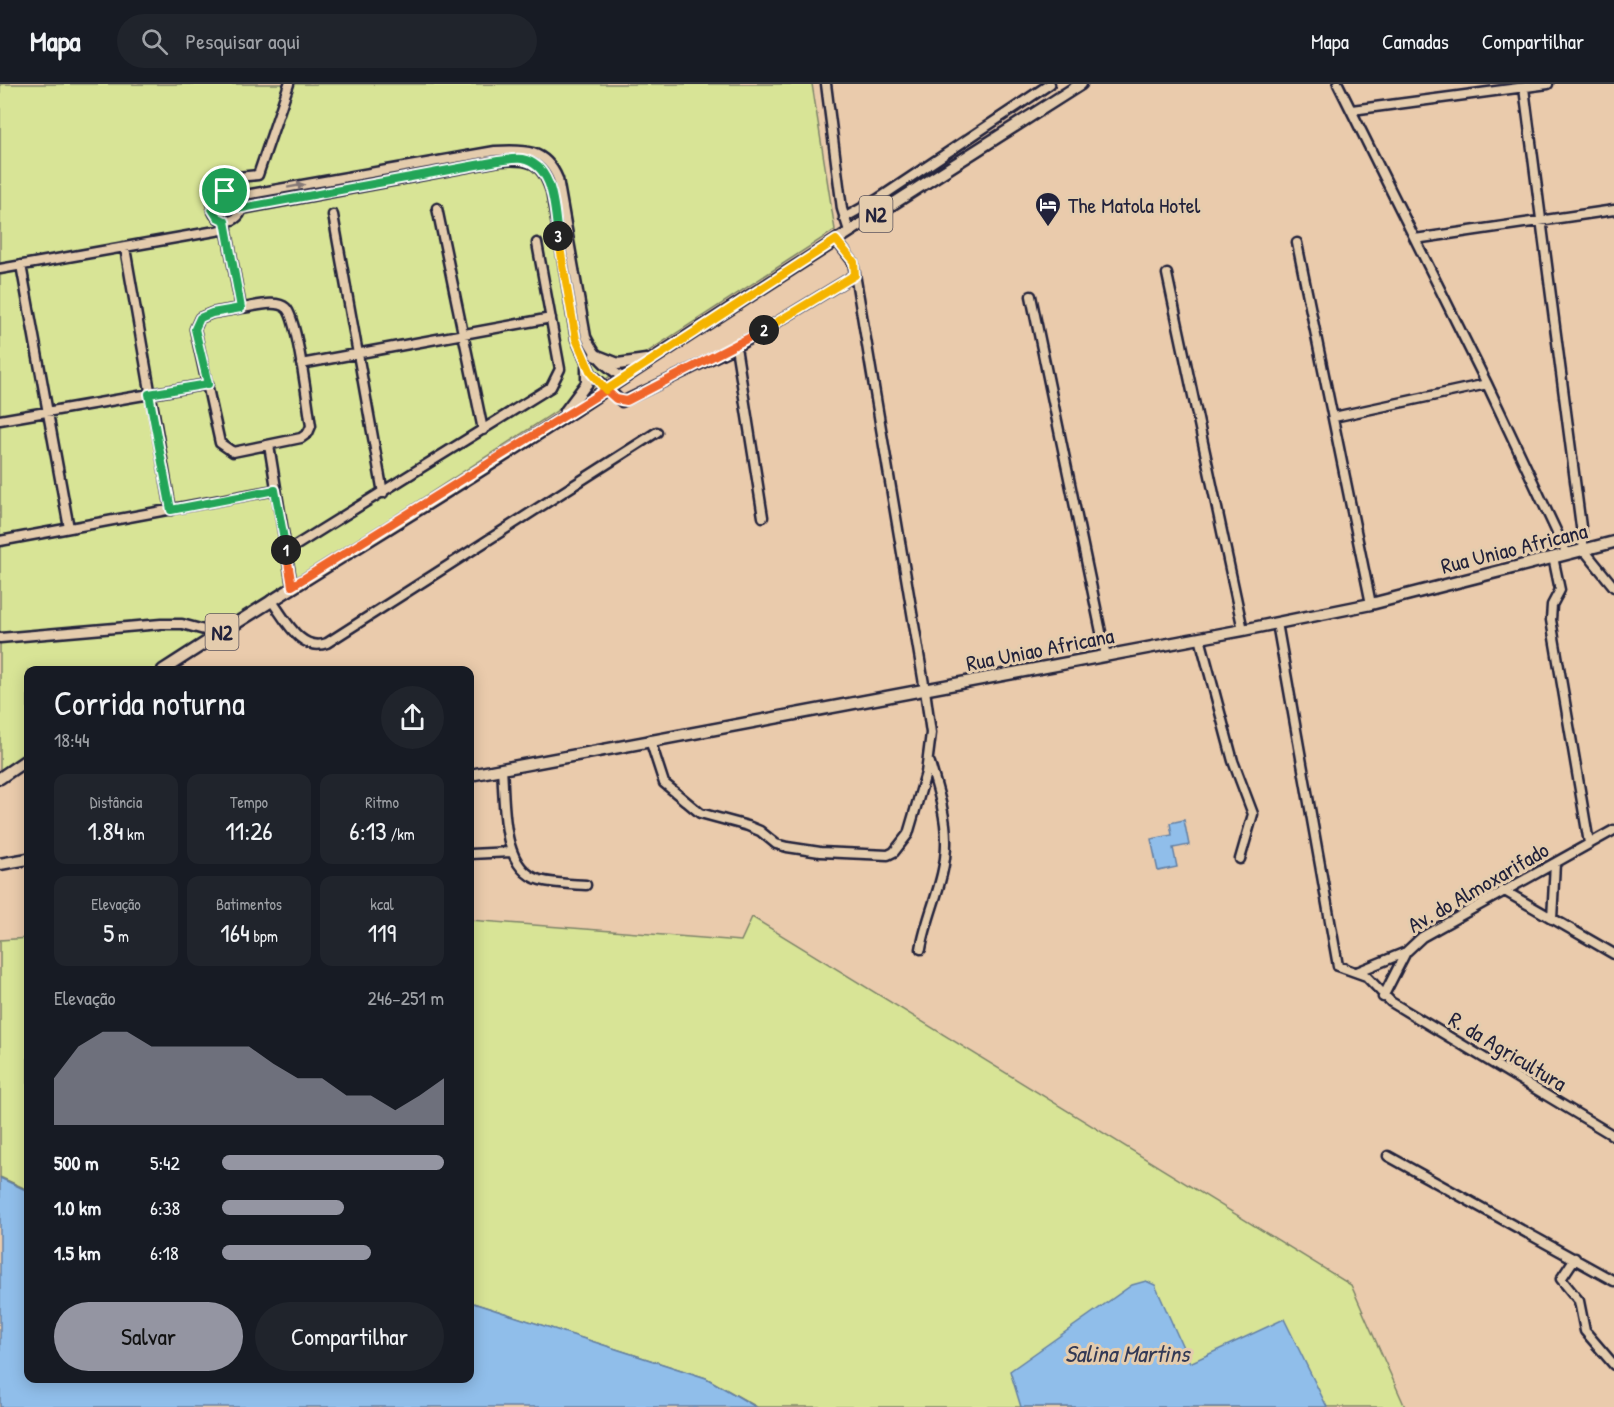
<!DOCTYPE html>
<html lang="pt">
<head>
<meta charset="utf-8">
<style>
	:root { --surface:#171b24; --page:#20242c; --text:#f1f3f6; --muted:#9ea1a6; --line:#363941; --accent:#9495a2 }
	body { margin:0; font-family:"Patrick Hand",sans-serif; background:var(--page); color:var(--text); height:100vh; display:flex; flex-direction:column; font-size:22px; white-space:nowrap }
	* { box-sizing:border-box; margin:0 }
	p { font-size:20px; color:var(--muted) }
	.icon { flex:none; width:33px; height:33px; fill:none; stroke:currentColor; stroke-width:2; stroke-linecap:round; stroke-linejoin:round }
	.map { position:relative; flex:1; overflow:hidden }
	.panel { position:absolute; left:24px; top:582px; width:450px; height:717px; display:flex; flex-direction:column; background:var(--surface); border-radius:12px; box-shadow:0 3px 15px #0003 }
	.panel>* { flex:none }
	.pin { position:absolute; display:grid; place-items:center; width:51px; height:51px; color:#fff; margin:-26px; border:3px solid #fff; border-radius:50%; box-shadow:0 2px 6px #0007 }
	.km { position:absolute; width:30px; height:30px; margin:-15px; border-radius:50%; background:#222; color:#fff; font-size:16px; line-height:30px; text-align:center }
	.round { display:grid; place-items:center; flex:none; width:63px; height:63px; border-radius:32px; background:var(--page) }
	.head { display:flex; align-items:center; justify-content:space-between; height:102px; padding:0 30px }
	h1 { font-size:33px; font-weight:600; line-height:45px }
	.stats { display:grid; grid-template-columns:repeat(3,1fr); gap:9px; height:102px; padding:6px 30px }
	.stats div { display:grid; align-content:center; border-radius:12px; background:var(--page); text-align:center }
	.stats b { font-size:26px; font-weight:600 }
	.stats small { font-size:16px; font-weight:400 }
	.stats p { font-size:16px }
	.chart { height:168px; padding:12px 30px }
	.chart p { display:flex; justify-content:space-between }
	.chart svg { width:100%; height:108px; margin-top:6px; fill:var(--accent); opacity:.7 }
	.primary-button { display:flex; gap:12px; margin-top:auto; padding:12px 30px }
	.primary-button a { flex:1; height:69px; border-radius:36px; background:var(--accent); color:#111; font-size:24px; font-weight:600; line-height:69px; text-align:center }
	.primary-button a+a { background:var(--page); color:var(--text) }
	ul { padding:0 30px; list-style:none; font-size:20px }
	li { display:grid; grid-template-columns:96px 72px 1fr; align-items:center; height:45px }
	li i { height:15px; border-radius:8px; background:var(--accent) }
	header { display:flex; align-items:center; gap:36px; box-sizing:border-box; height:84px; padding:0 30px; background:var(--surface); border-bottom:2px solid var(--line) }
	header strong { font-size:28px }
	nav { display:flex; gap:33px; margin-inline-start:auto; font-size:21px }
	.search { width:420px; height:54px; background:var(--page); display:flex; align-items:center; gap:15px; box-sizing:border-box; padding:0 21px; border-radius:33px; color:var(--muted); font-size:22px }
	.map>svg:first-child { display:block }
	.green { fill:#d8e496; stroke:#7d8368; stroke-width:1.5 }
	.water { fill:#90beea; stroke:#6480a4; stroke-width:1.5 }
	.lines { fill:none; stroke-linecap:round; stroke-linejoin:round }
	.minor-casing { stroke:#22223b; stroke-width:13 }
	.major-casing { stroke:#22223b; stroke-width:15 }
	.minor { stroke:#e4ccad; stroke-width:8 }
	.major { stroke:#e4ccad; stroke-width:10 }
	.oneway { fill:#837774 }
	.split-1-casing { stroke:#fff; stroke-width:12 }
	.split-2-casing { stroke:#fff; stroke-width:12 }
	.split-3-casing { stroke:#fff; stroke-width:12 }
	.split-4-casing { stroke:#fff; stroke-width:12 }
	.split-1 { stroke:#22a559; stroke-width:8 }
	.split-2 { stroke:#f0652b; stroke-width:8 }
	.split-3 { stroke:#f5b400; stroke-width:8 }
	.split-4 { stroke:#22a559; stroke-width:8 }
	.labels { text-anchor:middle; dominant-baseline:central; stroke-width:6; stroke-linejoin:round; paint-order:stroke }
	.shield { fill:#e4ccad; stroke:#5c555d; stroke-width:1.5 }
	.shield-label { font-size:21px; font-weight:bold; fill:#22223b }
	.poi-label { font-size:22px; fill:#22223b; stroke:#e4ccad; text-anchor:start }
	.street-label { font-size:22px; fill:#22223b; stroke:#e4ccad }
	.water-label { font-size:24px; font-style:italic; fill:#323955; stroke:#e4ccad }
</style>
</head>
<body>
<header>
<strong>Mapa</strong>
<div class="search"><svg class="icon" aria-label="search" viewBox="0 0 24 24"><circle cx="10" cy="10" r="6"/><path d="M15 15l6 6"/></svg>Pesquisar aqui</div>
<nav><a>Mapa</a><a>Camadas</a><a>Compartilhar</a></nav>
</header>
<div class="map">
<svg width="1614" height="1323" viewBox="0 0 1614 1323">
	<rect width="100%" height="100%" fill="#eacbac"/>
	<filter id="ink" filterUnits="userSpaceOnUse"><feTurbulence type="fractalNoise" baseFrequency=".0167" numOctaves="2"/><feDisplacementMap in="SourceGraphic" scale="12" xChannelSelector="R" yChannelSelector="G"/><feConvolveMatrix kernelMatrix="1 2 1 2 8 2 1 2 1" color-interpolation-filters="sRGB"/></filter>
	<g filter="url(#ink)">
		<!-- green -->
		<path class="green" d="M0,0h812l23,146 -677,440h-130v84l-28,19z
			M752,833l599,368 54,122h-648l-51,-29 -236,-76v-382l271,21z
			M28,854v252l-28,-13v-237z"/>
		<!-- water -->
		<path class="water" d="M1184,736l5,25 -16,3 4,19 -19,4 -7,-32 21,-4 -2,-12z
			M0,1094l28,13v187h442v-76l236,76 50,29h-756z
			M1146,1197l9,4 35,78 94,-44 43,88h-306l-11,-36 122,-86z"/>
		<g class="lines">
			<defs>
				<path id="minor" d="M826,0l16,125 7,22
					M1338,0l149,300 80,170
					M1524,4l60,462 30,37
					M1352,26l196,-26
					M212 122a15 15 0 1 1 30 0a15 15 0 1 1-30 0Z
					M225,107v-12l3,-1 30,-3 31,-91
					M239,112l256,-45c29,-2 51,-2 63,28l28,158c10,20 19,30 38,41
					M437,124l46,222
					M242,125l257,-48c29,-2 42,-1 52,30l25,148 15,34 31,29 114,-55 119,-72
					M333,131l50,278
					M844,134l34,-19 172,-115
					M225,137l16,87 -29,5 -12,5 -5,11 25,114 13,9 68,-14 7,-5 3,-7c-3,-19 -14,-109 -25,-118 -10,-9 -33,-1 -45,0
					M1415,155l199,-29
					M1297,159l74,361
					M125,164l46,262
					M21,181l48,263
					M0,185l227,-40
					M1167,190l76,356
					M1031,212l75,360
					M736,263l27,170
					M301,280l250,-46
					M1334,333l153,-33
					M0,336l208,-36
					M269,361l23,141
					M0,457l275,-51
					M287,467l264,-164 9,-18 -23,-126
					M1553,473l7,33 -8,15 -1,15 38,223
					M271,516c14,18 29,53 56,43l330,-211
					M1277,539l61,343 28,10 25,26 223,134
					M0,554l161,-14h21l37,10
					M1200,554l33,123 20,53 -13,45
					M650,656l14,43 36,30 48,13 12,5 16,13 11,3 33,5 68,3 6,-3 14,-18 18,-61 5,-40 -6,-43 -72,-428 -17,-22
					M502,685c3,33 -2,100 38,111 15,4 32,4 46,5
					M470,770l41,-2
					M1503,806l111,64
					M1552,835l3,-56
					M921,865c6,-36 26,-71 25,-109 0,-26 -9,-52 -16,-77
					M1357,888l49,-20
					M1383,913l23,-45 16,-15 192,-107
					M1388,1072l226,125
					M1575,1174l-14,21 18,22 6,30 29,34"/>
				<path id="major" d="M595,271l23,9 28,-4
					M566,327l21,-28v-17
					M163,586c146,-95 298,-184 444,-281 157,-103 315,-204 474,-305
					M470,691l773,-145 128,-26 243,-62
					M0,694l28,-19
					M0,780l28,-5"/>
			</defs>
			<!-- minor casing -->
			<use href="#minor" class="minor-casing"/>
			<!-- major casing -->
			<use href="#major" class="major-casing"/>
			<!-- minor -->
			<use href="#minor" class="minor"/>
			<!-- major -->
			<use href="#major" class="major"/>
		</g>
		<!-- one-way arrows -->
		<defs><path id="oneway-solid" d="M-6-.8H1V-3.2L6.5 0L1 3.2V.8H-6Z" transform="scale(1.5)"/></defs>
		<use class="oneway" href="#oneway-solid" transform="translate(296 102) rotate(-10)"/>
	</g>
	<g class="lines" filter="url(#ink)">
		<defs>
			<path id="split-1" d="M225,107l-10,5 -3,13 5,8 8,4 16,87 -29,5 -12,5 -5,11 13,55 -59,10 22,116 104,-20 11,60"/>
			<path id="split-2" d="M286,466l6,36 314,-196 10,9 11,2 137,-71"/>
			<path id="split-3" d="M558,152l18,103 15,34 15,17 230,-150 18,22 1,13 -91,55"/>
			<path id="split-4" d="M225,107l14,5 3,12 256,-47c8,-1 17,-3 24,-2 33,6 32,51 36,77"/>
		</defs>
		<!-- split-1 casing -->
		<use href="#split-1" class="split-1-casing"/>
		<!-- split-2 casing -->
		<use href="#split-2" class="split-2-casing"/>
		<!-- split-3 casing -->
		<use href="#split-3" class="split-3-casing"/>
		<!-- split-4 casing -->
		<use href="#split-4" class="split-4-casing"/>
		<!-- split-1 -->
		<use href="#split-1" class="split-1"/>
		<!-- split-2 -->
		<use href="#split-2" class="split-2"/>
		<!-- split-3 -->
		<use href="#split-3" class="split-3"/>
		<!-- split-4 -->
		<use href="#split-4" class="split-4"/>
	</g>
	<!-- icons -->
	<defs>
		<symbol id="hotel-pin" viewBox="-11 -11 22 30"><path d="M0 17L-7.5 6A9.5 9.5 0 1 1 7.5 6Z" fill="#22223b" stroke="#e4ccad"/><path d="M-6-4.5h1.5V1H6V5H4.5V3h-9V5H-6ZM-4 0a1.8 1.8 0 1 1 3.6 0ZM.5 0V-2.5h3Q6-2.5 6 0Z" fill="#fff"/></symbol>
	</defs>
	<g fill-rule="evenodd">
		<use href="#hotel-pin" x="1033" y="106" width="30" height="40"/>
	</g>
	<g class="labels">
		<!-- shield labels -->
		<g class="shield">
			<rect x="859.5" y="112" width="33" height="36" rx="4.5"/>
			<rect x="205.5" y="530" width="33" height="36" rx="4.5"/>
		</g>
		<g class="shield-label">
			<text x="876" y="130">N2</text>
			<text x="222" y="548">N2</text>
		</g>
		<!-- poi labels -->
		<g class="poi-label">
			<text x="1068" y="121">The Matola Hotel</text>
		</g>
		<!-- street labels -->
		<g class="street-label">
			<text transform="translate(1514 464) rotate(-14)">Rua Uniao Africana</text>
			<text transform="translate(1040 565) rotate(-11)">Rua Uniao Africana</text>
			<text transform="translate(1478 803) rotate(-30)">Av. do Almoxarifado</text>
			<text transform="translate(1508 967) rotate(31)">R. da Agricultura</text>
		</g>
		<!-- water labels -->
		<g class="water-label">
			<text x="1127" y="1269">Salina Martins</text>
		</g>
	</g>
</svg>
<div class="pin" style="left:225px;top:107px;background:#1e9e55"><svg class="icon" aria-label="arrive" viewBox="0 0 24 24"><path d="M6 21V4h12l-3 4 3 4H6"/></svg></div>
<b class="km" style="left:286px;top:466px">1</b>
<b class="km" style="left:764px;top:246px">2</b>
<b class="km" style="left:558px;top:152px">3</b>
<section class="panel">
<div class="head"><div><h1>Corrida noturna</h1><p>18:44</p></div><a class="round"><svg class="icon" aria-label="share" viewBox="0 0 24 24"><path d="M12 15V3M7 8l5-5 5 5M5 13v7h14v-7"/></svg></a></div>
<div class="stats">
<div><p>Distância</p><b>1.84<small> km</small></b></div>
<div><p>Tempo</p><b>11:26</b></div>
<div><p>Ritmo</p><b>6:13<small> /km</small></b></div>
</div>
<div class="stats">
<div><p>Elevação</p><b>5<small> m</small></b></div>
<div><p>Batimentos</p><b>164<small> bpm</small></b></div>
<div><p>kcal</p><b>119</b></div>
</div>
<div class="chart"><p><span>Elevação</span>246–251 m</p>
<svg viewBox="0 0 160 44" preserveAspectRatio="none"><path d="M0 44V25L10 12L20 6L30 6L40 12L50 12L60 12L70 12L80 12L90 19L100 25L110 25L120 32L130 32L140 38L150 32L160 25V44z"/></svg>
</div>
<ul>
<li><b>500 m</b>5:42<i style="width:100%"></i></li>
<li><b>1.0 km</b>6:38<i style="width:55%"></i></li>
<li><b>1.5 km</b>6:18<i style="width:67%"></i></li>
</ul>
<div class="primary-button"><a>Salvar</a><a>Compartilhar</a></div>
</section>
</div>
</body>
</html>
